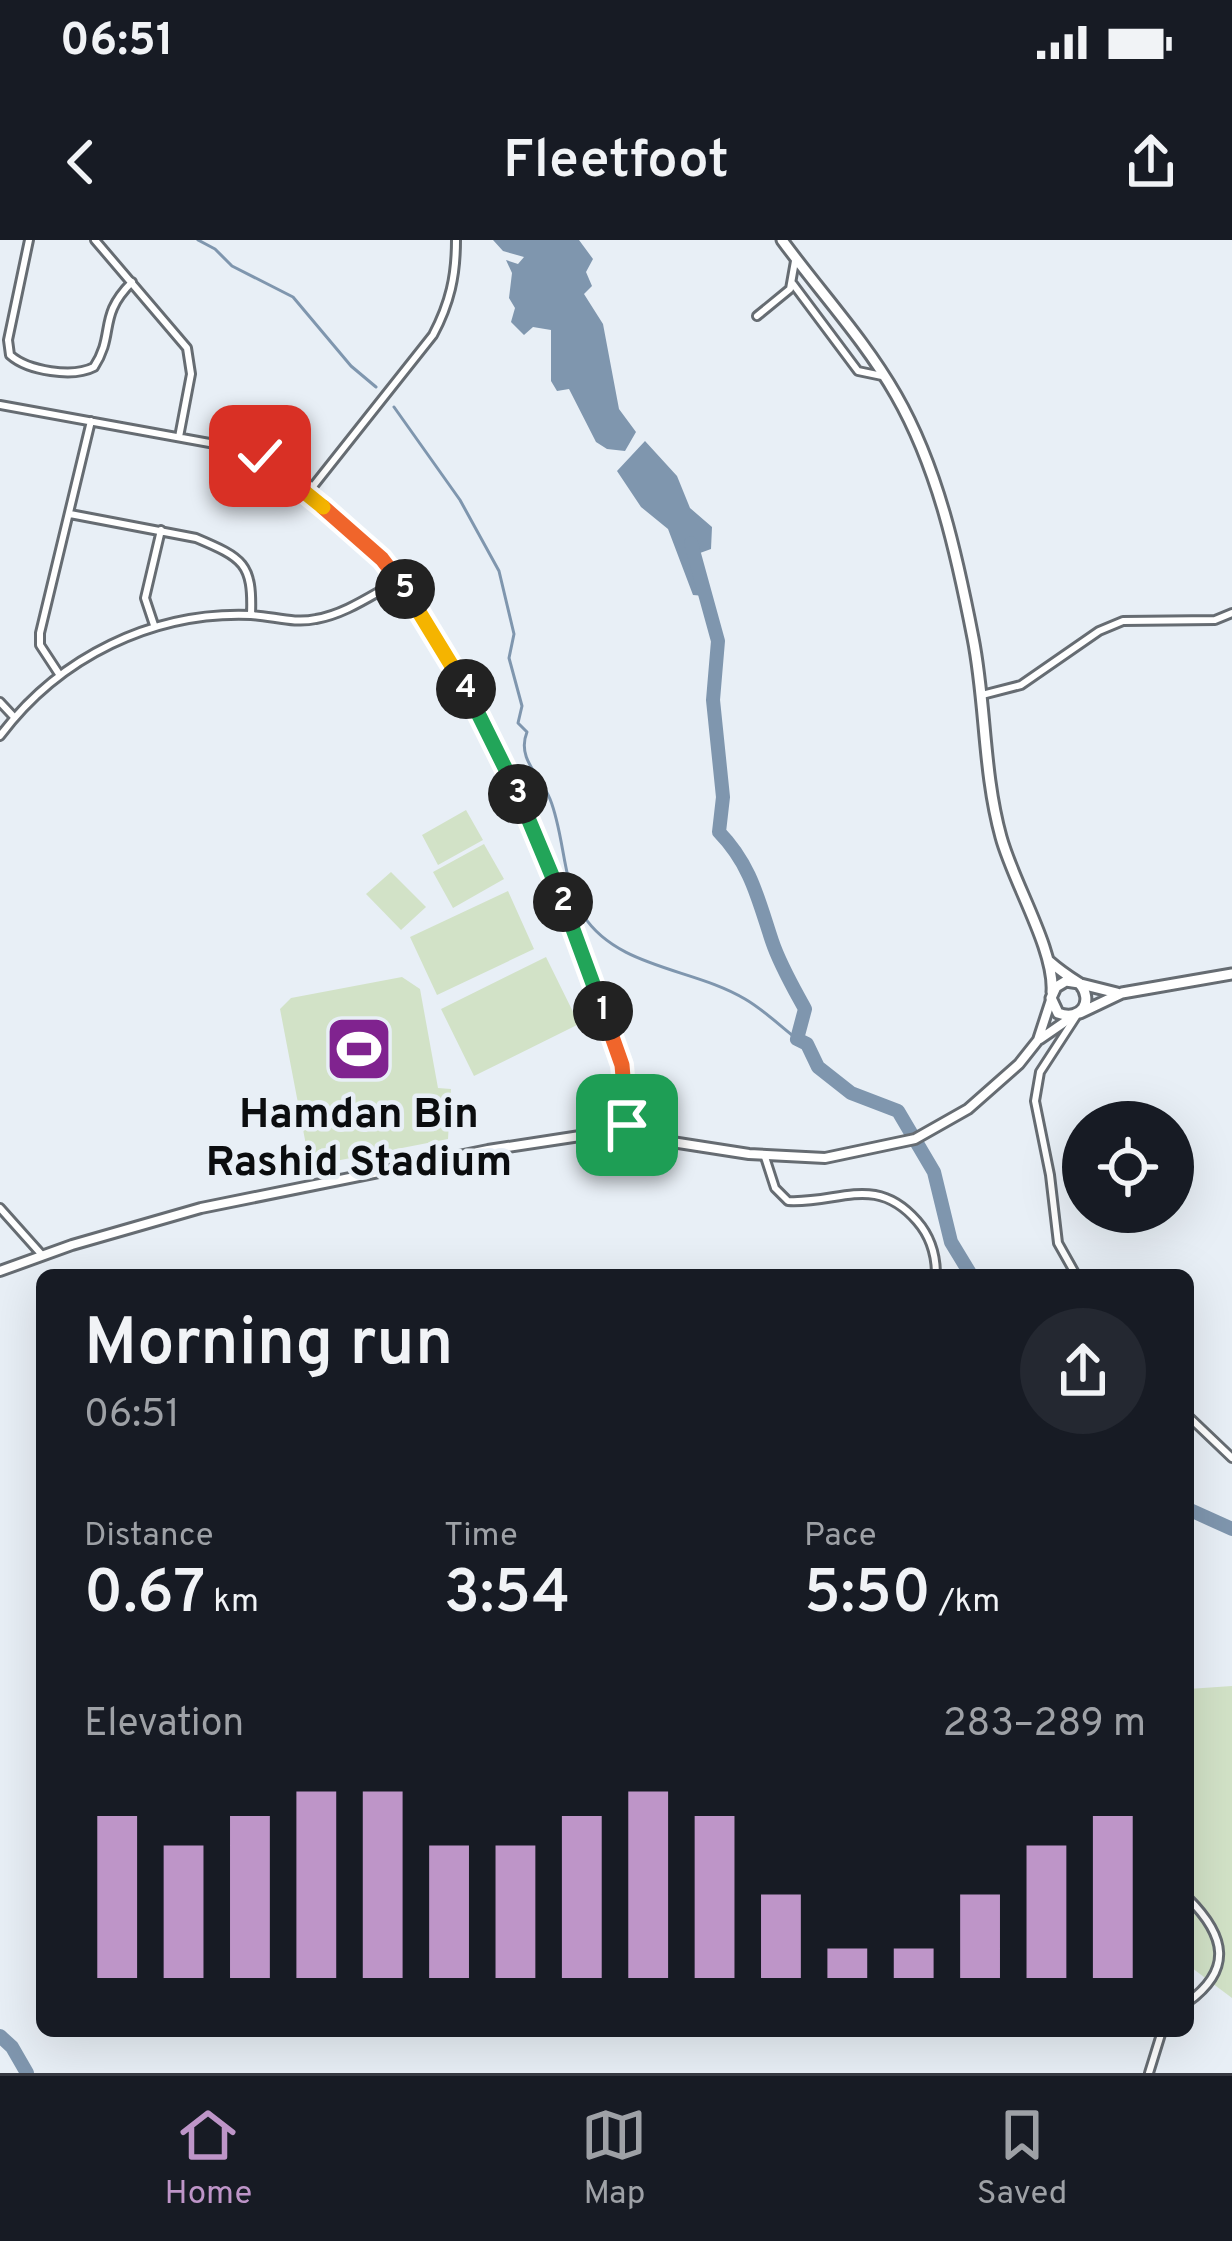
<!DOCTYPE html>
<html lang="en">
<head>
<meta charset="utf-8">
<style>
	:root { --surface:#171b24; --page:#242831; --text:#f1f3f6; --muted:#9ea1a6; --line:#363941; --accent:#be95c8 }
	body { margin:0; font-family:Overpass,sans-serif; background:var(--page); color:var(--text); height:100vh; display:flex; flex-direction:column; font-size:45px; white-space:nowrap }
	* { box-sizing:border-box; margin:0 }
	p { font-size:39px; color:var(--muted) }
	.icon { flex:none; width:66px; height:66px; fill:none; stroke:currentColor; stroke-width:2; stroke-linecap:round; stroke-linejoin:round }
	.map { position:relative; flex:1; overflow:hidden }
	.details { position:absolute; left:36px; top:1029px; width:1158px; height:768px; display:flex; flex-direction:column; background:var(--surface); border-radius:18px; box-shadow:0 12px 48px #0002 }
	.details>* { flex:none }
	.fabs { position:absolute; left:1062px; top:861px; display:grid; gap:24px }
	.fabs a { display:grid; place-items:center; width:132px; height:132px; border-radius:50%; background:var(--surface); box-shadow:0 12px 48px #0002; font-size:60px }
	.pin { position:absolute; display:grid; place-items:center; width:102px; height:102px; color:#fff; margin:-51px; border-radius:24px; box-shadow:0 6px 18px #0006 }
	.km { position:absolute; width:60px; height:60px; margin:-30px; border-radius:50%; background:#222; color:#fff; font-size:33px; line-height:60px; text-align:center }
	.round { display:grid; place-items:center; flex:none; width:126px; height:126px; border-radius:63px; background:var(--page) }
	.overview { display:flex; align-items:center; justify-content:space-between; height:204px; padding:0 48px }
	h1 { font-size:66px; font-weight:600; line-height:90px }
	.stats { display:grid; grid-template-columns:repeat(3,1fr); gap:18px; height:204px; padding:12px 48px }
	.stats div { display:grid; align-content:center }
	.stats b { font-size:60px; font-weight:600 }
	.stats small { font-size:33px; font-weight:400 }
	.stats p { font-size:33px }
	.chart { height:336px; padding:24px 48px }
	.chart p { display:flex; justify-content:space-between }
	.chart svg { width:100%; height:216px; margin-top:12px; stroke:var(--accent); stroke-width:6 }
	.status { display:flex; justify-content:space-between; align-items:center; height:84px; padding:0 60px; background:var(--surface); direction:ltr }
	.status svg { height:33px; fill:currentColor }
	header { display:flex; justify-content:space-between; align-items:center; height:156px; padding:0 48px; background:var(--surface); font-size:54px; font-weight:600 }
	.menu { display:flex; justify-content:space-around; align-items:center; height:168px; border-top:3px solid var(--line); background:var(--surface); font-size:33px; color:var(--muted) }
	.menu a { display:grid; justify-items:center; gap:6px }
	.menu .active { color:var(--accent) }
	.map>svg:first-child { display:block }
	.green { fill:#d2e2c7 }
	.water { fill:#7f96ae }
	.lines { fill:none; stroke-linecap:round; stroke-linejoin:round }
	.stream { stroke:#7f96ae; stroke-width:3 }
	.river { stroke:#7f96ae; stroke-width:14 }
	.minor-casing { stroke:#666c72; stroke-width:12 }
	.tertiary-casing { stroke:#666c72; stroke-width:14 }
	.secondary-casing { stroke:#666c72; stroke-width:15 }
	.minor { stroke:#fff; stroke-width:6 }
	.tertiary { stroke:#fff; stroke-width:8 }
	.secondary { stroke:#fff; stroke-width:9 }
	.split-1-casing { stroke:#fff; stroke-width:24 }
	.split-2-casing { stroke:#fff; stroke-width:24 }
	.split-3-casing { stroke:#fff; stroke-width:24 }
	.split-4-casing { stroke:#fff; stroke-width:24 }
	.split-5-casing { stroke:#fff; stroke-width:24 }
	.split-6-casing { stroke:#fff; stroke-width:24 }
	.split-7-casing { stroke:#fff; stroke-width:24 }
	.split-1 { stroke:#f0652b; stroke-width:15 }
	.split-2 { stroke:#22a559; stroke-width:15 }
	.split-3 { stroke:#22a559; stroke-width:15 }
	.split-4 { stroke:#22a559; stroke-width:15 }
	.split-5 { stroke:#f5b400; stroke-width:15 }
	.split-6 { stroke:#f0652b; stroke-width:15 }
	.split-7 { stroke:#f5b400; stroke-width:15 }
	.labels { text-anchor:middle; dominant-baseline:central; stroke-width:9; stroke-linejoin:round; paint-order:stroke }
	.poi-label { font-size:42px; font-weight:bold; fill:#0b0d0f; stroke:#e8eff6 }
</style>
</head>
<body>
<div class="status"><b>06:51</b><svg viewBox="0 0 49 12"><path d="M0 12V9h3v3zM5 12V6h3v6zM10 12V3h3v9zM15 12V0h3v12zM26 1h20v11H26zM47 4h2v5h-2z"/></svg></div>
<header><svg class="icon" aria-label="back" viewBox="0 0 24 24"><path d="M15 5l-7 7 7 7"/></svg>Fleetfoot<svg class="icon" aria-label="share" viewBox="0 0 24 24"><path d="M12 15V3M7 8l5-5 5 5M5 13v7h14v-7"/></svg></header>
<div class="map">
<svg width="1232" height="1833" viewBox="0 0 1232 1833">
	<rect width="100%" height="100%" fill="#e8eff6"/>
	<!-- green -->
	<path class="green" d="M466,570l17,30 -45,25 -16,-30z
		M484,604l20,35 -51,29 -20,-36z
		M391,632l35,35 -25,23 -35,-36z
		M508,651l26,58 -97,46 -27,-58z
		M546,717l33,67 -105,52 -33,-67z
		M402,737l18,12 18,99 13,1 -3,50 -138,27 -30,-157 11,-11z
		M1232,1446v312l-44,-33v-276z"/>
	<!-- water -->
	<path class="water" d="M493,0h86l14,19 -7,13 6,14 -8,8 19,30 16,85 17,23 -11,19 -18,-2 -11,-7 -27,-53 -12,2 -6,-10v-51l-18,-3 -9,8 -13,-13 4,-14 -6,-10 3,-25 -6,-13 12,4 6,-7 -21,-6z
		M645,201l32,35 13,32 22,19 -1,22 -11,4 -6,12 8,13 3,18 -12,-1 -25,-66 -27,-22 -24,-36z"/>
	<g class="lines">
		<!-- stream -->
		<path class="stream" d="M198,0l17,9 17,17 61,31 58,69 25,21
			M394,167l66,93 39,71 15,63 -5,24 13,48 -4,17 9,9c-11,27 14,44 23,67 15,37 12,84 33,116 35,54 111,53 162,84 19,11 35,27 52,40"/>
		<!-- river -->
		<path class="river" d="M691,303l27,98 -5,59 10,97 -4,35c32,33 39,67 53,109 8,24 21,46 33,68l-8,30 10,5 11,23 33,26 47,18 36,61 17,70 20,33
			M1188,1269l44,20
			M0,1796l12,11 15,26"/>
		<defs>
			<path id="minor" d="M29,0l-21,100 2,15c18,16 63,23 84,12 22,-34 3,-50 38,-85
				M95,0l92,108 4,26 -12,63
				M793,44l65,87 24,5
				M757,76l33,-27 5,-28
				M0,165l248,45 37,26 98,82 17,22 66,109 53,106 38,91 65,179 5,70
				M307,254l126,-159c17,-32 23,-59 23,-95
				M70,274l126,24c47,20 57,25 55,77
				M154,385l-9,-27 16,-68
				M59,434l-19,-29v-12l51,-212
				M982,455l39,-10 78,-54 24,-10 92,-1 17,-7
				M0,462l14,15
				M0,496c59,-79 153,-125 251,-121 22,1 43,9 65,4 30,-5 57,-25 84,-39
				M619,895l2,-31
				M764,914l11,34 13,13c51,3 87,-28 129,20 14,16 19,33 19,54
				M0,968l42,47
				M1076,1035l-18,-32 -8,-68 -15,-74 5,-29 37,-57
				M1188,1176l44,42
				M1188,1658c39,39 44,72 0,104
				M1149,1833l13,-42"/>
			<path id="tertiary" d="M1040,799l32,-22
				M0,1031l72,-26 129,-37 287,-58 92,-14 47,-1 122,19 76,4 90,-19 53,-30 51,-45 19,-24 13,-40"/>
			<path id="secondary" d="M782,0c38,52 82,99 114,155 42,73 61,161 77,243 13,66 10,134 28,199 12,45 54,113 51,155
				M1049,721c9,8 19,15 30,22 16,18 2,39 -21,30l-7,-15 5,-11 10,-6 13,2
				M1081,744l36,9
				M1080,773l42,-20 110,-19"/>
		</defs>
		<!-- minor casing -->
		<use href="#minor" class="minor-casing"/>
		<!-- tertiary casing -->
		<use href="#tertiary" class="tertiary-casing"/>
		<!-- secondary casing -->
		<use href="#secondary" class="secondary-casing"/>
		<!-- minor -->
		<use href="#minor" class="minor"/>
		<!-- tertiary -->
		<use href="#tertiary" class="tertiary"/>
		<!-- secondary -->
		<use href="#secondary" class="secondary"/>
	</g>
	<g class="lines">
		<defs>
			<path id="split-1" d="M603,771l19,54 5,60"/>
			<path id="split-2" d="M563,662l40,109"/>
			<path id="split-3" d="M518,554l45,108"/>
			<path id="split-4" d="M466,449l52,105"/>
			<path id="split-5" d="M405,349l61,100"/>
			<path id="split-6" d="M323,267l59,52 23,30"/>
			<path id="split-7" d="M260,216l63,51"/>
		</defs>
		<!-- split-1 casing -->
		<use href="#split-1" class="split-1-casing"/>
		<!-- split-2 casing -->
		<use href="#split-2" class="split-2-casing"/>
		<!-- split-3 casing -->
		<use href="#split-3" class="split-3-casing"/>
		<!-- split-4 casing -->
		<use href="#split-4" class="split-4-casing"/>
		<!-- split-5 casing -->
		<use href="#split-5" class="split-5-casing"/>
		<!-- split-6 casing -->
		<use href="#split-6" class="split-6-casing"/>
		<!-- split-7 casing -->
		<use href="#split-7" class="split-7-casing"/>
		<!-- split-1 -->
		<use href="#split-1" class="split-1"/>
		<!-- split-2 -->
		<use href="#split-2" class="split-2"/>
		<!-- split-3 -->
		<use href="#split-3" class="split-3"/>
		<!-- split-4 -->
		<use href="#split-4" class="split-4"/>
		<!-- split-5 -->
		<use href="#split-5" class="split-5"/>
		<!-- split-6 -->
		<use href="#split-6" class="split-6"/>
		<!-- split-7 -->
		<use href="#split-7" class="split-7"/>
	</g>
	<!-- icons -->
	<defs>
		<symbol id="stadium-square" viewBox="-11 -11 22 22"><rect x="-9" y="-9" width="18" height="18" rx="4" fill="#80238f" stroke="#e8eff6"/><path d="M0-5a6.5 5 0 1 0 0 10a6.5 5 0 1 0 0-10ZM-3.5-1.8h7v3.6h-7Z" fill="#fff"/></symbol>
	</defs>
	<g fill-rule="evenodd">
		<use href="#stadium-square" x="321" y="771" width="76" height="76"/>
	</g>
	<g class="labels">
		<!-- poi labels -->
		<g class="poi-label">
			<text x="359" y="876">Hamdan Bin<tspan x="359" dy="48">Rashid Stadium</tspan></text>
		</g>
	</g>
</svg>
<div class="fabs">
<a><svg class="icon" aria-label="locate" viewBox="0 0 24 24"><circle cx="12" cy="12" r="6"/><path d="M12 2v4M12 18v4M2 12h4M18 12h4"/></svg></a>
</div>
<div class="pin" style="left:627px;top:885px;background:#1e9e55"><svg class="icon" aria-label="arrive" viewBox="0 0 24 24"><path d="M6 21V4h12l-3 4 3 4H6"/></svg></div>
<div class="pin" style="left:260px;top:216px;background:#d93025"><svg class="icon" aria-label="check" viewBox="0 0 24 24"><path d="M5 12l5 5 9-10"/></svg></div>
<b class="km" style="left:603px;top:771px">1</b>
<b class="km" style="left:563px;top:662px">2</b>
<b class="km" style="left:518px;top:554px">3</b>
<b class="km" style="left:466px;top:449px">4</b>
<b class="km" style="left:405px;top:349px">5</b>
<section class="details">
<div class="overview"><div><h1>Morning run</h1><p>06:51</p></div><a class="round"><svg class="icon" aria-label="share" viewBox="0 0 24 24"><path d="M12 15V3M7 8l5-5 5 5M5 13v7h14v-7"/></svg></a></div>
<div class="stats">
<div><p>Distance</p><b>0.67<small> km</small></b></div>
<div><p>Time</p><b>3:54</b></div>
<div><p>Pace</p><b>5:50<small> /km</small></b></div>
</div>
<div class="chart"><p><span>Elevation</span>283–289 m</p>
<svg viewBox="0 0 160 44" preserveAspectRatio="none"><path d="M5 44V11M15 44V17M25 44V11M35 44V6M45 44V6M55 44V17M65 44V17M75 44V11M85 44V6M95 44V11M105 44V27M115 44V38M125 44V38M135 44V27M145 44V17M155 44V11"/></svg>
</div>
</section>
</div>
<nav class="menu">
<a class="active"><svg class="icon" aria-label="home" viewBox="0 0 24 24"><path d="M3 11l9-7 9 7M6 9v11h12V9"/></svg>Home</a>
<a><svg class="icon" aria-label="map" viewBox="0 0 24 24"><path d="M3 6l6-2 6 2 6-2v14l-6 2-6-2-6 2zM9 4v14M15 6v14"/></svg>Map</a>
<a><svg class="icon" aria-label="saved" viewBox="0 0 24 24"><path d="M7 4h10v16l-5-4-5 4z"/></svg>Saved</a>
</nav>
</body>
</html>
